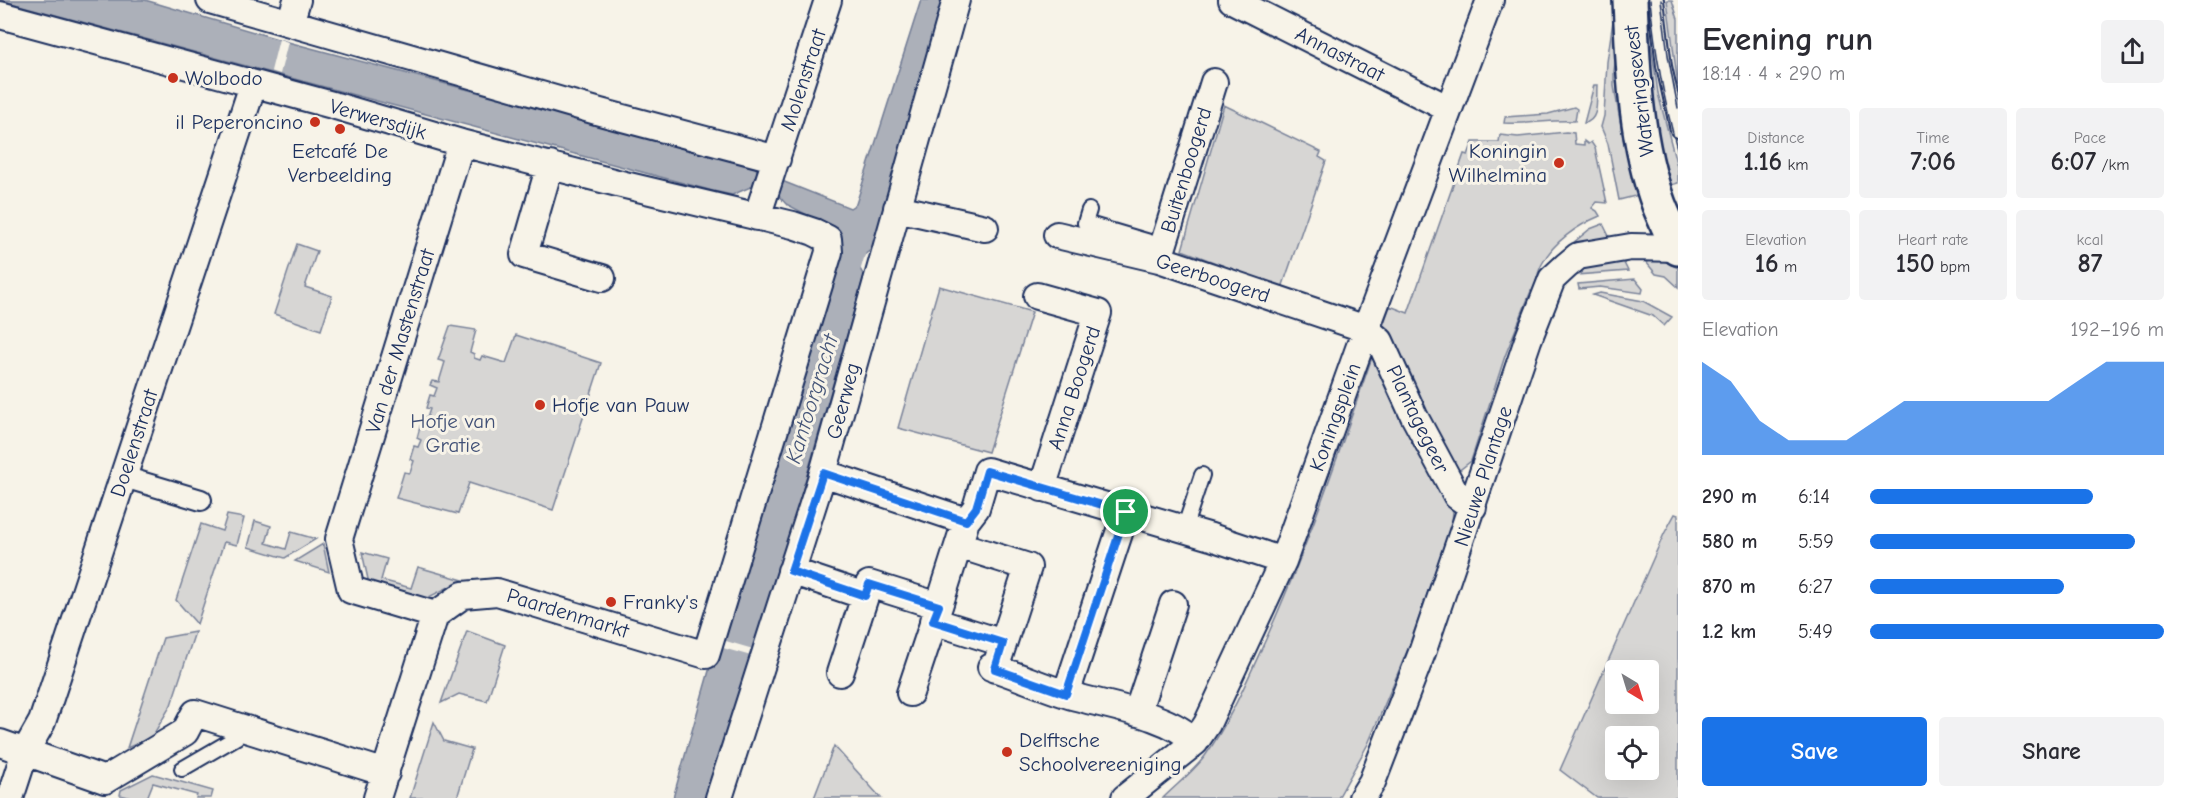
<!DOCTYPE html>
<html lang="en">
<head>
<meta charset="utf-8">
<style>
	:root { --surface:#fff; --page:#f2f2f3; --text:#2b2b33; --muted:#7c7c81; --accent:#1a73e8 }
	body { margin:0; font-family:"Comic Neue",sans-serif; background:var(--page); color:var(--text); height:100vh; display:flex; flex-direction:column; font-size:22px; white-space:nowrap }
	* { box-sizing:border-box; margin:0 }
	p { font-size:20px; color:var(--muted) }
	.icon { flex:none; width:33px; height:33px; fill:none; stroke:currentColor; stroke-width:2; stroke-linecap:round; stroke-linejoin:round }
	.map { position:relative; flex:1; overflow:hidden }
	.details { display:flex; flex-direction:column; background:var(--surface); width:510px }
	.details>* { flex:none }
	.needle { width:39px; rotate:142deg }
	.tools { position:absolute; left:1605px; top:660px; display:grid; gap:12px }
	.tools a { display:grid; place-items:center; width:54px; height:54px; border-radius:6px; background:var(--surface); box-shadow:0 6px 24px #0002; font-size:30px }
	.pin { position:absolute; display:grid; place-items:center; width:51px; height:51px; color:#fff; margin:-26px; border:3px solid #fff; border-radius:50%; box-shadow:0 2px 6px #0007 }
	.round { display:grid; place-items:center; flex:none; width:63px; height:63px; border-radius:6px; background:var(--page) }
	.overview { display:flex; align-items:center; justify-content:space-between; height:102px; padding:0 24px }
	h1 { font-size:33px; font-weight:800; line-height:45px }
	.figures { display:grid; grid-template-columns:repeat(3,1fr); gap:9px; height:102px; padding:6px 24px }
	.figures div { display:grid; align-content:center; border-radius:6px; background:var(--page); text-align:center }
	.figures b { font-size:26px; font-weight:800 }
	.figures small { font-size:16px; font-weight:400 }
	.figures p { font-size:16px }
	.chart { height:168px; padding:12px 24px }
	.chart p { display:flex; justify-content:space-between }
	.chart svg { width:100%; height:108px; margin-top:6px; fill:var(--accent); opacity:.7 }
	.primary-button { display:flex; gap:12px; margin-top:auto; padding:12px 24px }
	.primary-button a { flex:1; height:69px; border-radius:6px; background:var(--accent); color:#fff; font-size:24px; font-weight:800; line-height:69px; text-align:center }
	.primary-button a+a { background:var(--page); color:var(--text) }
	ul { padding:0 24px; list-style:none; font-size:20px }
	li { display:grid; grid-template-columns:96px 72px 1fr; align-items:center; height:45px }
	li i { height:15px; border-radius:8px; background:var(--accent) }
	main { display:flex; flex:1; min-height:0 }
	.map>svg:first-child { display:block }
	.green { fill:#d7d6d4; stroke:#798299; stroke-width:1.5; fill-rule:evenodd }
	.water { fill:#acb0b9; stroke:#727c95; stroke-width:1.5 }
	.pier { fill:#f7f3e8 }
	.lines { fill:none; stroke-linecap:round; stroke-linejoin:round }
	.canal { stroke:#acb0b9; stroke-width:24 }
	.service-casing { stroke:#1b2f5e; stroke-width:18 }
	.pedestrian-casing { stroke:#1b2f5e; stroke-width:24 }
	.minor-casing { stroke:#1b2f5e; stroke-width:30 }
	.secondary-casing { stroke:#1b2f5e; stroke-width:38 }
	.service { stroke:#f7f3e8; stroke-width:14 }
	.pedestrian { stroke:#f7f3e8; stroke-width:20 }
	.minor { stroke:#f7f3e8; stroke-width:26 }
	.secondary { stroke:#f7f3e8; stroke-width:33 }
	.tram { stroke:#1b2f5e; stroke-width:1.5 }
	.route-casing { stroke:#fff; stroke-width:12 }
	.route { stroke:#1a73e8; stroke-width:8 }
	.poi-dot { fill:#c8321e; stroke:#f7f3e8; stroke-width:2 }
	.labels { text-anchor:middle; dominant-baseline:central; stroke-width:6; stroke-linejoin:round; paint-order:stroke }
	.street-label { font-size:21px; fill:#1b2f5e; stroke:#f7f3e8 }
	.poi-label { font-size:21px; fill:#1b2f5e; stroke:#f7f3e8; text-anchor:start }
	.park-label { font-size:21px; fill:#415076; stroke:#f7f3e8 }
	.water-label { font-size:22px; font-style:italic; fill:#465679; stroke:#f7f3e8 }
</style>
</head>
<body>
<main>
<div class="map">
<svg width="1678" height="798" viewBox="0 0 1678 798">
	<rect width="100%" height="100%" fill="#f7f3e8"/>
	<filter id="ink" filterUnits="userSpaceOnUse"><feTurbulence type="fractalNoise" baseFrequency=".0167" numOctaves="2"/><feDisplacementMap in="SourceGraphic" scale="12" xChannelSelector="R" yChannelSelector="G"/><feConvolveMatrix kernelMatrix="1 2 1 2 8 2 1 2 1" color-interpolation-filters="sRGB"/></filter>
	<g filter="url(#ink)">
		<!-- green -->
		<path class="green" d="M1616,0l6,12 -8,59v15l9,52 16,57 -20,5 -11,-56 -7,-17 3,-11 3,-54z
			M1645,0l13,93 20,77v13l-7,2 -20,-72z
			M1667,0h5l6,19v67z
			M1594,85h3c-1,14 3,36 -13,38z
			M1224,105l97,47 -2,5 7,4 -44,127 -100,-38z
			M1574,107l3,2 -2,12c-24,-2 -47,4 -71,2l1,-6 43,-3z
			M1566,132l8,1 1,11 9,1v-4l4,3 3,-2 4,6 12,55 -10,-1 -5,6 5,3 3,5c-22,9 -47,26 -58,48 -5,9 -6,19 -8,28l-3,-1 -26,65 -34,105 -15,12 -4,50 -44,126 -40,95 -30,54h-175c14,-14 31,-27 42,-42 24,-33 44,-80 61,-117 49,-108 84,-221 124,-333l18,7 56,-159 4,1 5,-13h26l1,-7 18,2z
			M1603,224l8,16 -38,3 17,-14z
			M297,244l20,7 -12,36 27,9 -11,34 -47,-16z
			M1648,259l17,2 13,7v19l-12,-11 -10,-2 -10,-12z
			M1623,261l5,10 -53,4c11,-14 32,-13 48,-14z
			M1635,279l8,10 -1,4 -42,-6 -21,2 -1,-5z
			M939,286l93,26 -44,140 -90,-24z
			M1600,293l43,8 29,16 -8,9 -11,-10 -60,-21z
			M450,326l26,4 -6,22 4,2v4l6,2 2,-4 24,7 10,-28 85,28 -48,147 -84,-27 -11,31 -62,-16 8,-26 6,1 4,-12 -4,-2 4,-13 4,1 3,-7 -4,-2 6,-22 4,2 3,-9 -4,-1 4,-13 4,1 3,-8 -7,-3 2,-4 7,1 6,-20 -7,-2z
			M1675,514l3,1v283h-81l-37,-28 104,-236zM1648,670v34h-32v-34zM1648,736v34h-32v-34z
			M227,515l17,3 -7,27 -13,-3 -27,82 -21,-24 25,-76 21,7z
			M255,521l16,5 -5,17 20,6 5,-17 25,7 -31,19 -37,-11z
			M323,544l6,28 -34,-11z
			M362,552l25,7 -6,21 30,8 7,-21 45,13 -42,21 -52,-17z
			M467,631l38,14 -18,56 -28,-7 -18,9z
			M195,632l-24,73 -19,32 -25,11 36,-110z
			M434,722l10,19 28,8 -15,49h-47z
			M834,746l47,52h-67z
			M153,774l60,17 -2,7h-15l1,-3 -44,-12 -6,15h-15l-12,-3 1,-5z"/>
		<!-- water -->
		<path class="water" d="M0,0h145l143,42 468,124 1,7 -4,13 -21,9 -19,-4z
			M921,0h24l-33,121 -40,128 -8,6 -19,-5 -22,-27 -37,-19 -9,-10 5,-13 68,27 6,-4z
			M841,263l19,6 4,7 -74,258 -83,264h-34l43,-152 116,-378z"/>
		<!-- pier -->
		<path class="pier" d="M279,39l9,3 -8,32 -9,-3z
			M719,639l34,10 -2,7 -35,-10z"/>
		<g class="lines">
			<!-- canal -->
			<path class="canal" d="M840,296l23,-76"/>
			<defs>
				<path id="service" d="M1656,0l8,66 14,64
					M1089,210l-4,13 78,23
					M1184,529l18,-54
					M182,769l55,-32 3,-10"/>
				<path id="pedestrian" d="M124,477l77,23"/>
				<path id="minor" d="M210,0l390,112 177,47
					M1232,0l217,109
					M0,15l336,91 125,37 164,42 168,40 21,7 14,7 1,13 -123,403 -209,-63 -34,3 -28,20 -58,183
					M290,23l7,-23
					M550,165l-26,90 78,23
					M897,208l88,20
					M757,217l71,-217
					M1057,235l102,24 207,70 14,12 34,75 43,80 16,11
					M1159,259l55,-177
					M1037,296l61,17 -56,175
					M823,473l143,48
					M959,545l69,22 -33,102
					M791,571l74,25
					M939,606l27,-85 10,-13 11,-37 224,66 72,24
					M435,615l-84,-25 -12,-51 122,-396
					M933,621l70,22
					M991,667c25,8 50,19 75,27 37,12 102,19 129,48
					M840,673l29,-89 70,22 -29,87
					M1066,694l60,-182
					M1137,713l36,-109
					M0,743l105,37 80,-48 10,-19 191,60
					M10,798l15,-46 17,-30 211,-637
					M719,798l104,-325 133,-473
					M1125,798l70,-56 12,-18 76,-163 83,-232 124,-329
					M1362,798l10,-16 51,-132 105,-310 24,-61 14,-13 12,-10 53,-9 47,1"/>
				<path id="secondary" d="M1630,0c3,68 5,141 29,205 6,15 13,29 19,43"/>
			</defs>
			<!-- service casing -->
			<use href="#service" class="service-casing"/>
			<!-- pedestrian casing -->
			<use href="#pedestrian" class="pedestrian-casing"/>
			<!-- minor casing -->
			<use href="#minor" class="minor-casing"/>
			<!-- secondary casing -->
			<use href="#secondary" class="secondary-casing"/>
			<!-- service -->
			<use href="#service" class="service"/>
			<!-- pedestrian -->
			<use href="#pedestrian" class="pedestrian"/>
			<!-- minor -->
			<use href="#minor" class="minor"/>
			<!-- secondary -->
			<use href="#secondary" class="secondary"/>
			<!-- tram -->
			<path class="tram" d="M1650,0c5,52 14,102 28,152
				M1661,0l7,55 10,53"/>
		</g>
	</g>
	<g class="lines" filter="url(#ink)">
		<defs>
			<path id="route" d="M987,471l139,41 -60,182 -71,-25 8,-26 -70,-22 6,-15 -70,-22 -4,12 -74,-25 32,-98 143,48 10,-13z"/>
		</defs>
		<!-- route casing -->
		<use href="#route" class="route-casing"/>
		<!-- route -->
		<use href="#route" class="route"/>
	</g>
	<!-- markers -->
	<g class="poi-dot">
		<circle cx="173" cy="78" r="6"/>
		<circle cx="315" cy="122" r="6"/>
		<circle cx="340" cy="129" r="6"/>
		<circle cx="1559" cy="163" r="6"/>
		<circle cx="540" cy="405" r="6"/>
		<circle cx="611" cy="602" r="6"/>
		<circle cx="1007" cy="752" r="6"/>
	</g>
	<g class="labels">
		<!-- street labels -->
		<g class="street-label">
			<text transform="translate(1340 54) rotate(27)">Annastraat</text>
			<text transform="translate(803 80) rotate(-72)">Molenstraat</text>
			<text transform="translate(1639 91) rotate(-97)">Wateringsevest</text>
			<text transform="translate(378 119) rotate(16)">Verwersdijk</text>
			<text transform="translate(1186 170) rotate(-73)">Buitenboogerd</text>
			<text transform="translate(1213 278) rotate(18)">Geerboogerd</text>
			<text transform="translate(400 341) rotate(-73)">Van der Mastenstraat</text>
			<text transform="translate(1074 388) rotate(-72)">Anna Boogerd</text>
			<text transform="translate(843 401) rotate(-75)">Geerweg</text>
			<text transform="translate(1335 417) rotate(-70)">Koningsplein</text>
			<text transform="translate(1418 419) rotate(64)">Plantagegeer</text>
			<text transform="translate(134 443) rotate(-72)">Doelenstraat</text>
			<text transform="translate(1483 476) rotate(-72)">Nieuwe Plantage</text>
			<text transform="translate(568 613) rotate(17)">Paardenmarkt</text>
		</g>
		<!-- poi labels -->
		<g class="poi-label">
			<text x="185" y="78">Wolbodo</text>
			<text x="303" y="122" text-anchor="end">il Peperoncino</text>
			<text x="340" y="151" text-anchor="middle">Eetcafé De<tspan x="340" dy="24">Verbeelding</tspan></text>
			<text x="1547" y="151" text-anchor="end">Koningin<tspan x="1547" dy="24">Wilhelmina</tspan></text>
			<text x="552" y="405">Hofje van Pauw</text>
			<text x="623" y="602">Franky's</text>
			<text x="1019" y="740">Delftsche<tspan x="1019" dy="24">Schoolvereeniging</tspan></text>
		</g>
		<!-- park labels -->
		<g class="park-label">
			<text x="453" y="421">Hofje van<tspan x="453" dy="24">Gratie</tspan></text>
		</g>
		<!-- water labels -->
		<g class="water-label">
			<text transform="translate(812 399) rotate(-73)">Kantoorgracht</text>
		</g>
	</g>
</svg>
<div class="tools">
<a><svg class="needle" viewBox="-14 -14 28 28"><path d="M0-13l5 13h-10z" fill="#e53935"/><path d="M0 13l5-13h-10z" fill="#7c7c81"/></svg></a>
<a><svg class="icon" aria-label="locate" viewBox="0 0 24 24"><circle cx="12" cy="12" r="6"/><path d="M12 2v4M12 18v4M2 12h4M18 12h4"/></svg></a>
</div>
<div class="pin" style="left:1126px;top:512px;background:#1e9e55"><svg class="icon" aria-label="arrive" viewBox="0 0 24 24"><path d="M6 21V4h12l-3 4 3 4H6"/></svg></div>
</div>
<section class="details">
<div class="overview"><div><h1>Evening run</h1><p>18:14 · 4 × 290 m</p></div><a class="round"><svg class="icon" aria-label="share" viewBox="0 0 24 24"><path d="M12 15V3M7 8l5-5 5 5M5 13v7h14v-7"/></svg></a></div>
<div class="figures">
<div><p>Distance</p><b>1.16<small> km</small></b></div>
<div><p>Time</p><b>7:06</b></div>
<div><p>Pace</p><b>6:07<small> /km</small></b></div>
</div>
<div class="figures">
<div><p>Elevation</p><b>16<small> m</small></b></div>
<div><p>Heart rate</p><b>150<small> bpm</small></b></div>
<div><p>kcal</p><b>87</b></div>
</div>
<div class="chart"><p><span>Elevation</span>192–196 m</p>
<svg viewBox="0 0 160 44" preserveAspectRatio="none"><path d="M0 44V6L10 14L20 30L30 38L40 38L50 38L60 30L70 22L80 22L90 22L100 22L110 22L120 22L130 14L140 6L150 6L160 6V44z"/></svg>
</div>
<ul>
<li><b>290 m</b>6:14<i style="width:76%"></i></li>
<li><b>580 m</b>5:59<i style="width:90%"></i></li>
<li><b>870 m</b>6:27<i style="width:66%"></i></li>
<li><b>1.2 km</b>5:49<i style="width:100%"></i></li>
</ul>
<div class="primary-button"><a>Save</a><a>Share</a></div>
</section>
</main>
</body>
</html>
